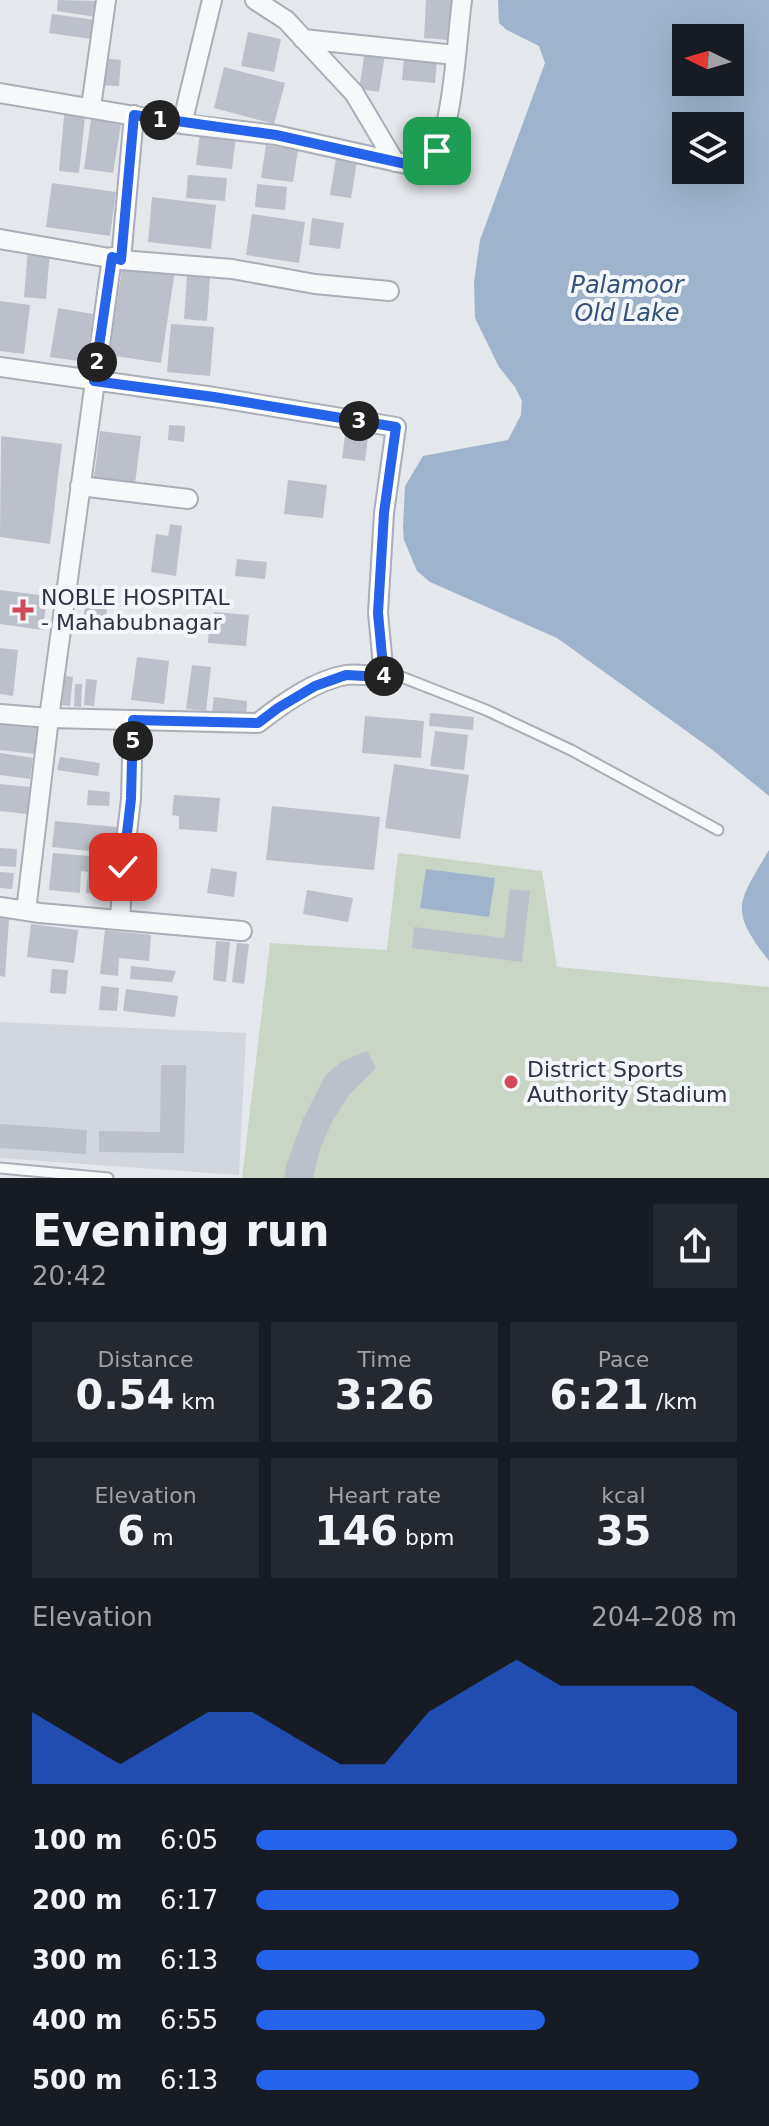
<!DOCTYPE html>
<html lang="en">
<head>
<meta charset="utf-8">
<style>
	:root { --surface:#171b24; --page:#242831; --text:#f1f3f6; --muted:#9ea1a6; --accent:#2563eb }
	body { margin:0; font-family:"DejaVu Sans",sans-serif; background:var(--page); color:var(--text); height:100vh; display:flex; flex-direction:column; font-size:30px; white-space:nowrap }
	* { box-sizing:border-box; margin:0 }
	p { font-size:26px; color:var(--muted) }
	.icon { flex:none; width:44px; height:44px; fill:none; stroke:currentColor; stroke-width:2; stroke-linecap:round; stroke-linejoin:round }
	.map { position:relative; height:1178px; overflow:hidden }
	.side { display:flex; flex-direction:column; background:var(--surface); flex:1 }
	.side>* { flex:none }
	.needle { width:52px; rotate:275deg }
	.controls { position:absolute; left:672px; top:24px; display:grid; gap:16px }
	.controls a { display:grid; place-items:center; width:72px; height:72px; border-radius:0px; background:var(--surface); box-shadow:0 8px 32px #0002; font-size:40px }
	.pin { position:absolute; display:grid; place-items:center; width:68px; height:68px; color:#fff; margin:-34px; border-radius:16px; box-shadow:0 4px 12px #0006 }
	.km { position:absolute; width:40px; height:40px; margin:-20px; border-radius:50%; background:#222; color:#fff; font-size:22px; line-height:40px; text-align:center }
	.round { display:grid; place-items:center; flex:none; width:84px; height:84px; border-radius:0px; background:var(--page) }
	.summary { display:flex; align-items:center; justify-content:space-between; height:136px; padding:0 32px }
	h1 { font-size:44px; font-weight:800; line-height:60px }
	.stats { display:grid; grid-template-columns:repeat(3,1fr); gap:12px; height:136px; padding:8px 32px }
	.stats div { display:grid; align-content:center; border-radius:0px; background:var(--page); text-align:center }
	.stats b { font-size:40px; font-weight:800 }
	.stats small { font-size:22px; font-weight:400 }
	.stats p { font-size:22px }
	.chart { height:224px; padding:16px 32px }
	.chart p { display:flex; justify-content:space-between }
	.chart svg { width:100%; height:144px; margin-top:8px; fill:var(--accent); opacity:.7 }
	ul { padding:0 32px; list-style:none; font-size:26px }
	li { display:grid; grid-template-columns:128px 96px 1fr; align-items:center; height:60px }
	li i { height:20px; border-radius:10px; background:var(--accent) }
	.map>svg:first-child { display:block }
	.built { fill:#d2d6de }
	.green { fill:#c9d6c5 }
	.water { fill:#9fb4cc; fill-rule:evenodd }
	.building { fill:#bbc0ca }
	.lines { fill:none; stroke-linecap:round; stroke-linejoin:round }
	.lane-casing { stroke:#a9aeb7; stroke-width:13 }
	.street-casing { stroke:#a9aeb7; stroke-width:22 }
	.lane { stroke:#f7f8fa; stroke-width:9 }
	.street { stroke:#f7f8fa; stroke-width:18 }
	.route-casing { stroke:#fff; stroke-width:16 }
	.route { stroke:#2563eb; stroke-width:10 }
	.poi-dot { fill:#d1495b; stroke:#f4f6f9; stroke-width:3 }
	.labels { text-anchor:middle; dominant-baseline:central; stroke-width:8; stroke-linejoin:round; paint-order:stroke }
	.poi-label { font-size:22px; fill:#2b3445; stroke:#f4f6f9; text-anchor:start }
	.water-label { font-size:24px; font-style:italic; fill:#34527a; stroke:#f4f6f9 }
</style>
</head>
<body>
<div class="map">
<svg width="769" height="1178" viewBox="0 0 769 1178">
	<rect width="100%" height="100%" fill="#e4e7ec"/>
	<!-- built -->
	<path class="built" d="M0,1022l246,11 -7,142 -239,-17z"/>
	<!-- green -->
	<path class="green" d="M398,853l144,18 15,96 212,20v191h-527l28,-235 117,7z"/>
	<!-- water -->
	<path class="water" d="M498,0h271v796l-59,-48 -153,-110 -127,-56 -13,-11 -13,-31 -1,-12 2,-42 18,-30 85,-16 13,-25 1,-14 -7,-14 -16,-20 -24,-49 -1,-36 6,-42 65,-177 -6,-17 -32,-16 -8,-7zM686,38h44v44h-44zM686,126h44v44h-44z
		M769,850v111c-40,-52 -32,-57 0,-111z
		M426,869l69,9 -6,39 -69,-9z"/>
	<!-- building -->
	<path class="building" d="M58,0l40,1 -2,16 -39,-6z
		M426,0h25l-3,40 -24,-2z
		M52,14l43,6 -3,19 -43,-6z
		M248,32l33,7 -7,33 -33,-6z
		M365,51l20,3 -6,38 -20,-3z
		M404,57l33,3 -2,23 -33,-3z
		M101,58l20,2 -2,26 -20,-1z
		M224,67l61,16 -11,41 -60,-16z
		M65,106l21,2 -7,65 -20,-2z
		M92,113l30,5 -9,55 -29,-4z
		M200,132l36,4 -4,33 -36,-4z
		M266,145l32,5 -5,32 -32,-4z
		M336,158l21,4 -6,36 -21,-3z
		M188,175l39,3 -2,23 -39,-3z
		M52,183l64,9 -6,44 -64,-9z
		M257,184l30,3 -2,23 -30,-3z
		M152,197l64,8 -5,44 -63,-7z
		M252,214l53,8 -6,41 -53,-8z
		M312,218l32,5 -4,26 -31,-4z
		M28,250l22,1 -4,48 -22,-2z
		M123,262l52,8 -14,93 -52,-8z
		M187,276l23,2 -3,43 -23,-2z
		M0,301l30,4 -6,49 -24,-3z
		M58,308l35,6 -7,48 -36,-5z
		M171,324l43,3 -4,49 -43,-4z
		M169,425l16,1 -1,16 -16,-2z
		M100,431l41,5 -6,48 -41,-6z
		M1,436l61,8 -12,100 -50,-7z
		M345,436l23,2 -3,23 -23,-3z
		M288,480l39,5 -4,33 -39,-4z
		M170,524l12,2 -6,50 -25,-4 5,-38 12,2z
		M237,559l30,3 -2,17 -30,-3z
		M0,590l47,6 -4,34 -43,-6z
		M85,603l22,2 -1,16 -15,-1 1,-5h-8z
		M214,612l35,3 -3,31 -38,-3 1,-17h4z
		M0,648l18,2 -5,46 -13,-2z
		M137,657l32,4 -5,43 -33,-4z
		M192,665l19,2 -5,44 -20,-2z
		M65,676l8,1 -3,29 -8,-1z
		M86,679l11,1 -3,26 -10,-1z
		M75,684h7l-1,23 -7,-1z
		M214,697l33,4 -1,14 -34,-3z
		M430,713l44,4 -1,13 -44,-4z
		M365,716l59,5 -3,37 -59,-5z
		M0,723l38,4 -3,27 -35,-4z
		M435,731l33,4 -4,35 -34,-4z
		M0,753l33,5 -3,21 -30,-4z
		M60,757l40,6 -2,13 -41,-6z
		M394,764l75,11 -9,64 -75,-11z
		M0,784l30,3 -3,27 -27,-3z
		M88,790l22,2 -1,14 -22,-1z
		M174,795l46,3 -3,34 -38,-3v-13l-7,-1z
		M272,806l108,11 -6,53 -108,-10z
		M55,821l72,7 -3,27 -72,-8z
		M0,848l17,1 -1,18 -16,-1z
		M53,853l71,6 -4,38 -34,-4 2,-21 -7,-1 -1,22 -31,-3z
		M211,868l26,4 -3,25 -27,-4z
		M0,872l14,1 -2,16 -12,-1z
		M510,889l20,2 -8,71 -110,-14 2,-21 90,11z
		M307,890l46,8 -5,24 -45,-8z
		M0,918l9,1 -4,58 -5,-1z
		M31,924l47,6 -4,33 -47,-6z
		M105,930l46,5 -2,26 -30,-3 -1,18 -18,-2z
		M216,941l14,1 -4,40 -13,-2z
		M237,943l12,1 -5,40 -12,-2z
		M131,966l45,5 -4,11 -42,-3z
		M52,969l16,1 -2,24 -16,-1z
		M101,986l18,2 -2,23 -18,-1z
		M126,989l52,7 -3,21 -52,-6z
		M367,1051l9,17 -28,28 -16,26 -12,27 -7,29h-29l2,-12 17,-47 22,-43 17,-15z
		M161,1065h25l-2,88 -85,-1v-21l61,1z
		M0,1124l87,6 -1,24 -86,-6z"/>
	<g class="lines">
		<defs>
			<path id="lane" d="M384,677l15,-1 87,34 85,40 147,80
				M0,1168l108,10"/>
			<path id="street" d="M255,0l31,20 68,73 41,69
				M303,39l152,16
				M0,93l182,31 94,11 139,31c9,-2 15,-4 20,-12 18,-27 22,-118 27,-154
				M91,107l15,-107
				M182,124l30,-124
				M0,239l121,21 111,9 83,15 74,7
				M121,260l13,-145
				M0,367l214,30 182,30 -12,86 -6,100 6,64c-11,-1 -26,-4 -38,-2 -31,5 -64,29 -88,48l-209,-5 -49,-4
				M80,486l108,13
				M0,907l40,6 202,18
				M26,911l23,-193 63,-461
				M120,920l3,-53 8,-68 2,-79"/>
		</defs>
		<!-- lane casing -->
		<use href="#lane" class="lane-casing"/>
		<!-- street casing -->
		<use href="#street" class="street-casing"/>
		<!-- lane -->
		<use href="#lane" class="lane"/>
		<!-- street -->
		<use href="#street" class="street"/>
	</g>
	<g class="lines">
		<defs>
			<path id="route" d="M123,867l8,-68 2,-79 125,3 20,-15 37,-22 31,-11 38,2 -6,-64 6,-100 12,-86 -182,-30 -120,-16 18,-124 9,3 13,-145 142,20 139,31 10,-2 12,-13"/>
		</defs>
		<!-- route casing -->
		<use href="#route" class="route-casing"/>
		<!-- route -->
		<use href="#route" class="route"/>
	</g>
	<!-- markers -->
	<g class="poi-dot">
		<path d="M19 598h8v8h8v8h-8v8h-8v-8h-8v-8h8z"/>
		<circle cx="511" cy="1082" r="8"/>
	</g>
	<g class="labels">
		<!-- poi labels -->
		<g class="poi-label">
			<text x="41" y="597">NOBLE HOSPITAL<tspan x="41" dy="25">- Mahabubnagar</tspan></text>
			<text x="527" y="1069">District Sports<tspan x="527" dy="25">Authority Stadium</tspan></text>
		</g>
		<!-- water labels -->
		<g class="water-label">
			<text x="627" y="285">Palamoor<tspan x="627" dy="28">Old Lake</tspan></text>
		</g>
	</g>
</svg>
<div class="controls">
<a><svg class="needle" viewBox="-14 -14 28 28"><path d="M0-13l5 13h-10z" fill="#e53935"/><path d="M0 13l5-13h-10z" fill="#9ea1a6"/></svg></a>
<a><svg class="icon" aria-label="layers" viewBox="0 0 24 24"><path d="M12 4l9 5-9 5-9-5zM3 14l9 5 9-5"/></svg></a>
</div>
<div class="pin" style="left:437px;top:151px;background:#1e9e55"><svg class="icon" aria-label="arrive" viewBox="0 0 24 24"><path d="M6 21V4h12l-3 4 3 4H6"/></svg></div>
<div class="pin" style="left:123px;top:867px;background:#d93025"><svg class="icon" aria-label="check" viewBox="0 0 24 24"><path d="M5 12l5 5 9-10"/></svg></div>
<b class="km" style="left:160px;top:120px">1</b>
<b class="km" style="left:97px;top:362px">2</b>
<b class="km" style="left:359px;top:421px">3</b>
<b class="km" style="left:384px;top:676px">4</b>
<b class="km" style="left:133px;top:741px">5</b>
</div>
<section class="side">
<div class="summary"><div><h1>Evening run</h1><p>20:42</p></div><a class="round"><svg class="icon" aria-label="share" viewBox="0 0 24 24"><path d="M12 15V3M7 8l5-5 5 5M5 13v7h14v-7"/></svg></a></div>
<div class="stats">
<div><p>Distance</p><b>0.54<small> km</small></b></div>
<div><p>Time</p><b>3:26</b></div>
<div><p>Pace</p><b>6:21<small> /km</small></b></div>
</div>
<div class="stats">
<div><p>Elevation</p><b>6<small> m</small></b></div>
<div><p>Heart rate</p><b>146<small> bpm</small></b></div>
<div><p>kcal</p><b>35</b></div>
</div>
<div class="chart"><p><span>Elevation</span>204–208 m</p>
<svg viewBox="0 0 160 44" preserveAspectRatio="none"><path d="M0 44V22L10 30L20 38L30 30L40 22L50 22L60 30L70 38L80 38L90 22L100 14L110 6L120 14L130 14L140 14L150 14L160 22V44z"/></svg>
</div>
<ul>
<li><b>100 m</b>6:05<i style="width:100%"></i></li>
<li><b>200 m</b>6:17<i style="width:88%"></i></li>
<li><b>300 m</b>6:13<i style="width:92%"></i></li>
<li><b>400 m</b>6:55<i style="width:60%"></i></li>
<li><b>500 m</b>6:13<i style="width:92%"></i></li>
</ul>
</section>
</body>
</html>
